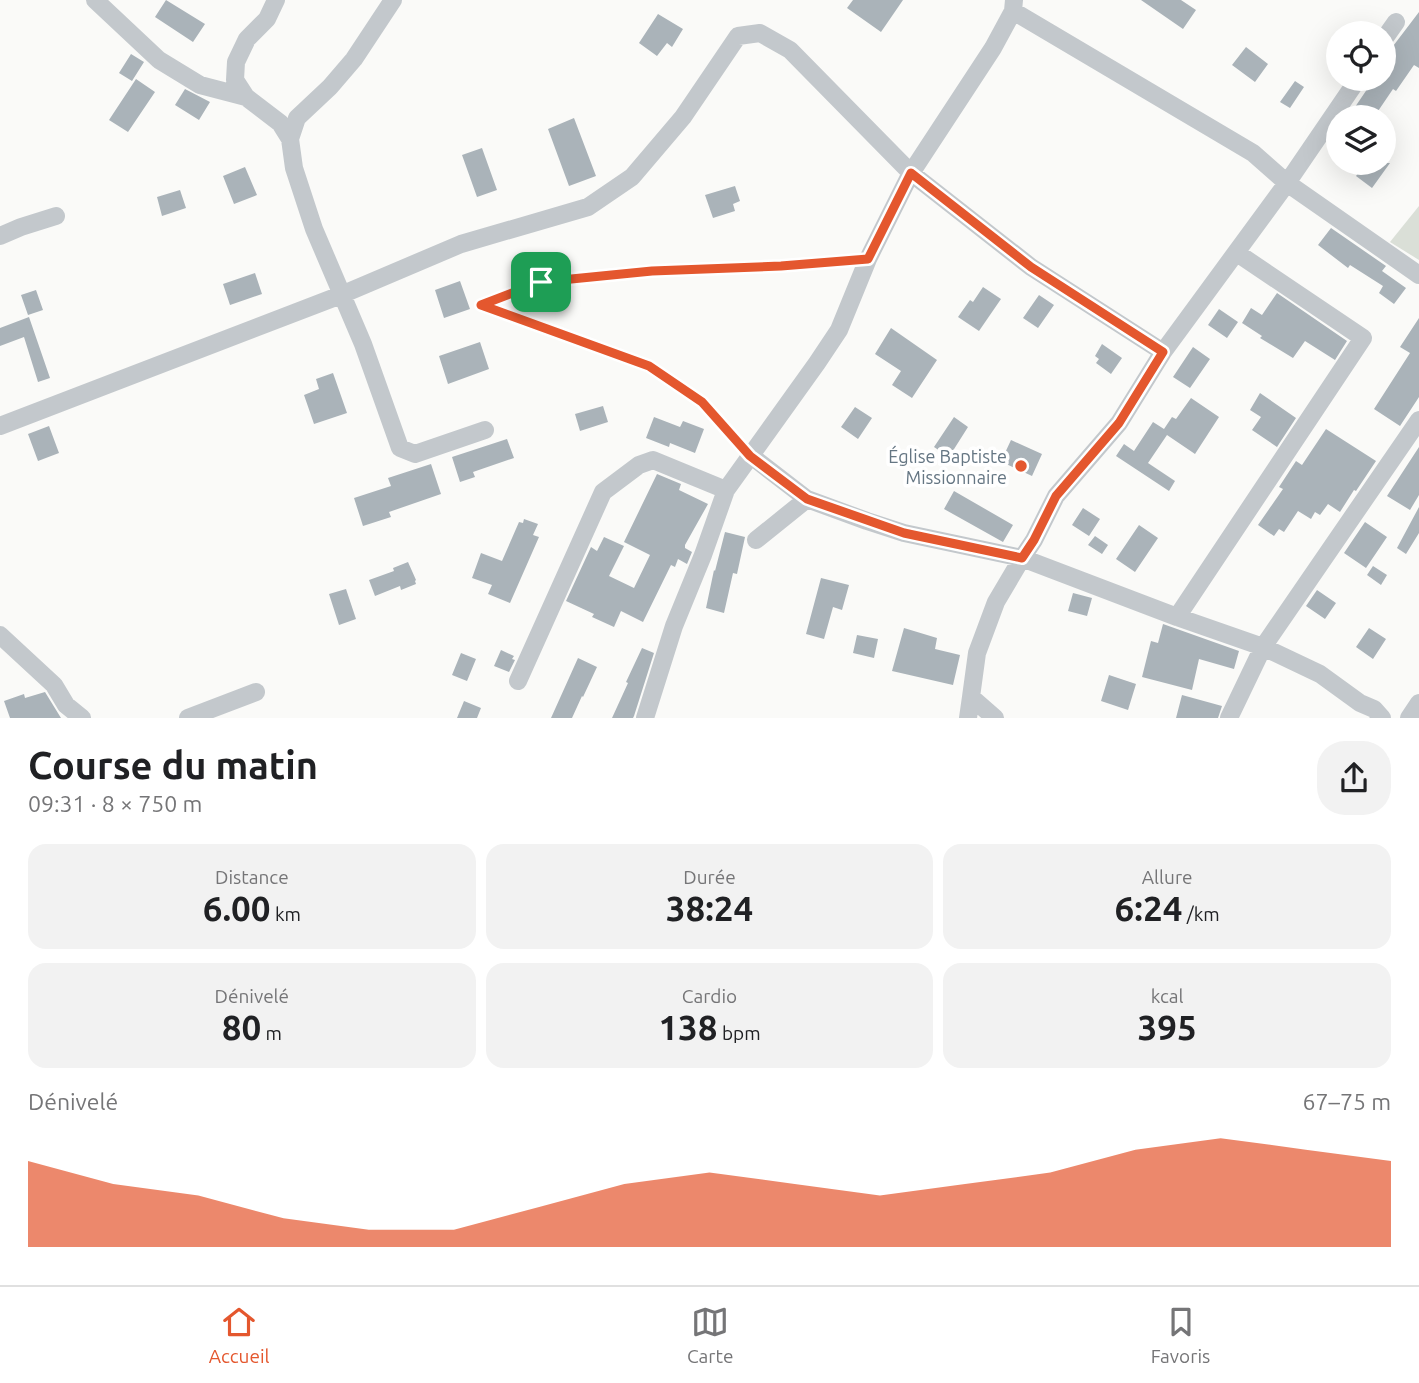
<!DOCTYPE html>
<html lang="fr">
<head>
<meta charset="utf-8">
<style>
	:root { --surface:#fff; --page:#f2f2f2; --text:#202124; --muted:#757577; --line:#e0e0e0; --accent:#e4572e }
	body { margin:0; font-family:Ubuntu,sans-serif; background:var(--page); color:var(--text); height:100vh; display:flex; flex-direction:column; font-size:26px; white-space:nowrap }
	* { box-sizing:border-box; margin:0 }
	p { font-size:23px; color:var(--muted) }
	.icon { flex:none; width:38px; height:38px; fill:none; stroke:currentColor; stroke-width:2; stroke-linecap:round; stroke-linejoin:round }
	.map { position:relative; height:718px; overflow:hidden }
	.side { display:flex; flex-direction:column; background:var(--surface); flex:1 }
	.side>* { flex:none }
	.controls { position:absolute; left:1326px; top:21px; display:grid; gap:14px }
	.controls a { display:grid; place-items:center; width:70px; height:70px; border-radius:50%; background:var(--surface); box-shadow:0 7px 28px #0002; font-size:35px }
	.pin { position:absolute; display:grid; place-items:center; width:60px; height:60px; color:#fff; margin:-30px; border-radius:14px; box-shadow:0 4px 10px #0006 }
	.round { display:grid; place-items:center; flex:none; width:74px; height:74px; border-radius:28px; background:var(--page) }
	.headline { display:flex; align-items:center; justify-content:space-between; height:119px; padding:0 28px }
	h1 { font-size:38px; font-weight:700; line-height:52px }
	.stats { display:grid; grid-template-columns:repeat(3,1fr); gap:10px; height:119px; padding:7px 28px }
	.stats div { display:grid; align-content:center; border-radius:18px; background:var(--page); text-align:center }
	.stats b { font-size:35px; font-weight:700 }
	.stats small { font-size:19px; font-weight:400 }
	.stats p { font-size:19px }
	.chart { height:196px; padding:14px 28px }
	.chart p { display:flex; justify-content:space-between }
	.chart svg { width:100%; height:126px; margin-top:7px; fill:var(--accent); opacity:.7 }
	.dock { display:flex; justify-content:space-around; align-items:center; height:98px; border-top:2px solid var(--line); background:var(--surface); font-size:19px; color:var(--muted) }
	.dock a { display:grid; justify-items:center; gap:4px }
	.dock .active { color:var(--accent) }
	.map>svg:first-child { display:block }
	.green { fill:#dadfd7 }
	.building { fill:#aab3b9 }
	.lines { fill:none; stroke-linecap:round; stroke-linejoin:round }
	.path { stroke:#bbbfc2; stroke-width:2.5; stroke-dasharray:3.5 3.5; stroke-linecap:butt }
	.minor { stroke:#c3c8cc; stroke-width:18 }
	.route-casing { stroke:#fff; stroke-width:14 }
	.route { stroke:#e4572e; stroke-width:9 }
	.poi-dot { fill:#e4572e; stroke:#fff; stroke-width:2.5 }
	.labels { text-anchor:middle; dominant-baseline:central; stroke-width:7; stroke-linejoin:round; paint-order:stroke }
	.poi-label { font-size:18px; fill:#657683; stroke:#fff; text-anchor:end }
</style>
</head>
<body>
<div class="map">
<svg width="1419" height="718" viewBox="0 0 1419 718">
	<rect width="100%" height="100%" fill="#fafaf8"/>
	<!-- green -->
	<path class="green" d="M1419,206v54l-29,-18z"/>
	<!-- building -->
	<path class="building" d="M166,0l39,24 -12,18 -38,-25z
		M853,0h50l-22,32 -34,-24z
		M1141,0h40l15,10 -13,19z
		M1419,12v56l-5,-3 -18,26 -3,-2 -19,28h-11l-10,-7 21,-31h10v-21z
		M658,14l25,15 -11,18 -5,-4 -10,13 -18,-13z
		M1246,47l22,17 -13,18 -23,-17z
		M131,54l13,8 -12,19 -13,-8z
		M136,79l19,13 -27,40 -19,-12z
		M1295,81l9,6 -14,21 -10,-6z
		M185,89l25,13 -11,18 -24,-15z
		M574,118l22,58 -27,10 -21,-57z
		M482,148l15,42 -20,7 -15,-42z
		M1366,163h24l-18,25 -16,-12z
		M245,167l12,28 -23,9 -11,-28z
		M735,186l5,15 -7,3 2,7 -22,7 -8,-23z
		M180,190l6,18 -24,8 -5,-19z
		M1331,228l55,38 -4,5 24,17 -12,16 -15,-11 4,-7 -33,-21 -2,3 -30,-23z
		M255,273l7,21 -32,11 -7,-21z
		M460,281l10,28 -26,9 -9,-28z
		M983,287l18,12 -22,32 -21,-14 12,-17 3,2z
		M36,290l7,20 -15,5 -7,-20z
		M1277,293l70,48 -12,19 -30,-19 -12,17 -33,-20 2,-2 -20,-13 9,-15 11,7z
		M1039,295l15,10 -16,23 -15,-10z
		M1219,309l19,13 -11,16 -19,-13z
		M29,317l21,61 -12,4 -14,-45 -24,9v-18z
		M1419,318v79l-19,29 -26,-17 36,-56 -10,-6z
		M891,328l46,32 -25,38 -20,-13 9,-14 -26,-17z
		M480,342l9,27 -41,15 -9,-28z
		M1102,344l20,14 -11,16 -15,-11 3,-4 -4,-3z
		M1193,347l17,12 -20,29 -17,-11z
		M333,373l14,40 -33,11 -10,-29 15,-6 -3,-10z
		M1260,393l36,25 -19,29 -25,-17 9,-13 -11,-7z
		M1191,398l28,19 -24,37 -28,-19 -19,28 27,18 -6,10 -53,-35 8,-12 10,7 19,-29 11,7 8,-12 4,2z
		M603,406l5,16 -28,9 -5,-17z
		M855,407l17,11 -14,21 -17,-12z
		M654,417l26,10 3,-6 21,8 -9,24 -25,-10 -1,4 -23,-9z
		M954,417l14,10 -19,30 -15,-10z
		M49,426l10,27 -21,8 -10,-27z
		M1326,429l50,32 -20,30 -2,-1 -14,22 -12,-8 -8,11 -5,-3 -4,7 -13,-8 -14,21 -5,-3 -5,7 -16,-11 25,-36 -4,-2 17,-26 6,4z
		M507,439l7,19 -41,14 2,5 -15,5 -8,-25z
		M1011,440l31,14 -10,22 -28,-13 3,-7 -3,-1z
		M1419,447v48l-9,15 -23,-14z
		M431,464l10,30 -52,18 2,5 -28,9 -9,-28 37,-12 -3,-8z
		M657,474l24,10 -2,6 29,14 -23,41v3l7,4 -5,12 -9,-5 -3,8 -4,-2 -28,57 -22,-11 -7,16 -22,-10 2,-3 -28,-13 25,-54 6,4 7,-14 20,9 -15,30 25,12 16,-33 -26,-13z
		M954,491l59,34 -10,17 -59,-33z
		M1419,507v26l-13,21 -9,-6z
		M1083,508l17,11 -11,17 -17,-11z
		M524,519l14,5 -5,11 6,2 -29,66 -22,-9 4,-9 -20,-7 9,-25 21,8 17,-39 4,1z
		M1365,522l22,15 -21,31 -22,-15z
		M1139,525l19,13 -23,34 -19,-13z
		M725,532l20,5 -8,37 -4,-1 -9,40 -18,-5 8,-38 1,1z
		M1095,536l13,9 -6,9 -14,-9z
		M408,562l8,18 -1,1 1,3 -15,6 -1,-4 -25,10 -6,-16 25,-9 -1,-3z
		M1373,566l14,9 -6,10 -14,-10z
		M821,578l28,7 -7,25 -9,-3 -9,32 -18,-5z
		M346,589l10,30 -17,6 -10,-31z
		M1317,590l19,13 -11,16 -19,-13z
		M1073,593l19,5 -5,18 -19,-5z
		M1163,624l76,27 -5,18 -35,-10 -7,31 -50,-13 9,-36 7,2z
		M904,628l33,10 -2,11 25,6 -7,30 -61,-14z
		M1369,628l17,11 -13,20 -17,-12z
		M857,635l21,4 -4,19 -21,-5z
		M642,648l12,5 -20,63 -1,2h-21l16,-35 -2,-1z
		M501,650l13,6 -2,3 3,1 -6,12 -15,-6z
		M461,653l15,6 -9,22 -15,-6z
		M578,658l19,9 -14,30 -1,-1 -10,22h-21z
		M1109,675l27,9 -8,26 -27,-9z
		M45,692l16,26h-51l-6,-17 20,-7 1,4z
		M1182,695l40,11 -4,12h-42z
		M464,701l17,7 -4,10h-20z"/>
	<g class="lines">
		<!-- path -->
		<path class="path" d="M481,305l60,-22 111,-12 129,-5 70,-6
			M481,305l168,61 53,36 36,41"/>
		<!-- minor -->
		<path class="minor" d="M95,0l64,60 41,25 46,12
			M276,0l-9,19 -20,20 -11,23 -1,18 11,17 34,26 10,16 4,29 20,61 49,115 37,104 15,6 70,-24
			M1013,11l240,142 34,30 132,92
			M1384,39l12,-17
			M290,139l7,-21 33,-31 24,-28 39,-59
			M0,236l21,-9 35,-11
			M0,426l341,-131 120,-51 127,-37 44,-30 51,-60 55,-81 22,-3 30,17 121,123 120,94 132,85
			M750,455l57,44 60,22 37,12 118,25 155,59 86,30 57,27 40,29 14,6 8,9
			M756,540l51,-41
			M1177,617l186,-279 -126,-85
			M0,635l54,50 12,20 16,13
			M518,681l85,-189 36,-27 14,-5 73,30
			M188,718l68,-26
			M645,718l29,-92 29,-71 23,-65 91,-127 22,-33 29,-71 43,-86 82,-125 20,-37 1,-11
			M968,718l3,-21
			M995,718l-24,-21 6,-44 19,-51 26,-44 12,-18 22,-44 63,-73 44,-71 124,-169 71,-104
			M1229,718l34,-71 156,-227
			M1409,718l10,-15"/>
	</g>
	<g class="lines">
		<defs>
			<path id="route" d="M911,173l120,94 132,85 -44,71 -63,73 -22,44 -12,18 -118,-25 -97,-34 -57,-43 -48,-54 -53,-36 -168,-61 60,-23 111,-11 129,-5 87,-7z"/>
		</defs>
		<!-- route casing -->
		<use href="#route" class="route-casing"/>
		<!-- route -->
		<use href="#route" class="route"/>
	</g>
	<!-- markers -->
	<circle class="poi-dot" cx="1021" cy="466" r="7"/>
	<g class="labels">
		<!-- poi labels -->
		<g class="poi-label">
			<text x="1007" y="456">Église Baptiste<tspan x="1007" dy="21">Missionnaire</tspan></text>
		</g>
	</g>
</svg>
<div class="controls">
<a><svg class="icon" aria-label="locate" viewBox="0 0 24 24"><circle cx="12" cy="12" r="6"/><path d="M12 2v4M12 18v4M2 12h4M18 12h4"/></svg></a>
<a><svg class="icon" aria-label="layers" viewBox="0 0 24 24"><path d="M12 4l9 5-9 5-9-5zM3 14l9 5 9-5"/></svg></a>
</div>
<div class="pin" style="left:541px;top:282px;background:#1e9e55"><svg class="icon" aria-label="arrive" viewBox="0 0 24 24"><path d="M6 21V4h12l-3 4 3 4H6"/></svg></div>
</div>
<section class="side">
<div class="headline"><div><h1>Course du matin</h1><p>09:31 · 8 × 750 m</p></div><a class="round"><svg class="icon" aria-label="share" viewBox="0 0 24 24"><path d="M12 15V3M7 8l5-5 5 5M5 13v7h14v-7"/></svg></a></div>
<div class="stats">
<div><p>Distance</p><b>6.00<small> km</small></b></div>
<div><p>Durée</p><b>38:24</b></div>
<div><p>Allure</p><b>6:24<small> /km</small></b></div>
</div>
<div class="stats">
<div><p>Dénivelé</p><b>80<small> m</small></b></div>
<div><p>Cardio</p><b>138<small> bpm</small></b></div>
<div><p>kcal</p><b>395</b></div>
</div>
<div class="chart"><p><span>Dénivelé</span>67–75 m</p>
<svg viewBox="0 0 160 44" preserveAspectRatio="none"><path d="M0 44V14L10 22L20 26L30 34L40 38L50 38L60 30L70 22L80 18L90 22L100 26L110 22L120 18L130 10L140 6L150 10L160 14V44z"/></svg>
</div>
</section>
<nav class="dock">
<a class="active"><svg class="icon" aria-label="home" viewBox="0 0 24 24"><path d="M3 11l9-7 9 7M6 9v11h12V9"/></svg>Accueil</a>
<a><svg class="icon" aria-label="map" viewBox="0 0 24 24"><path d="M3 6l6-2 6 2 6-2v14l-6 2-6-2-6 2zM9 4v14M15 6v14"/></svg>Carte</a>
<a><svg class="icon" aria-label="saved" viewBox="0 0 24 24"><path d="M7 4h10v16l-5-4-5 4z"/></svg>Favoris</a>
</nav>
</body>
</html>
